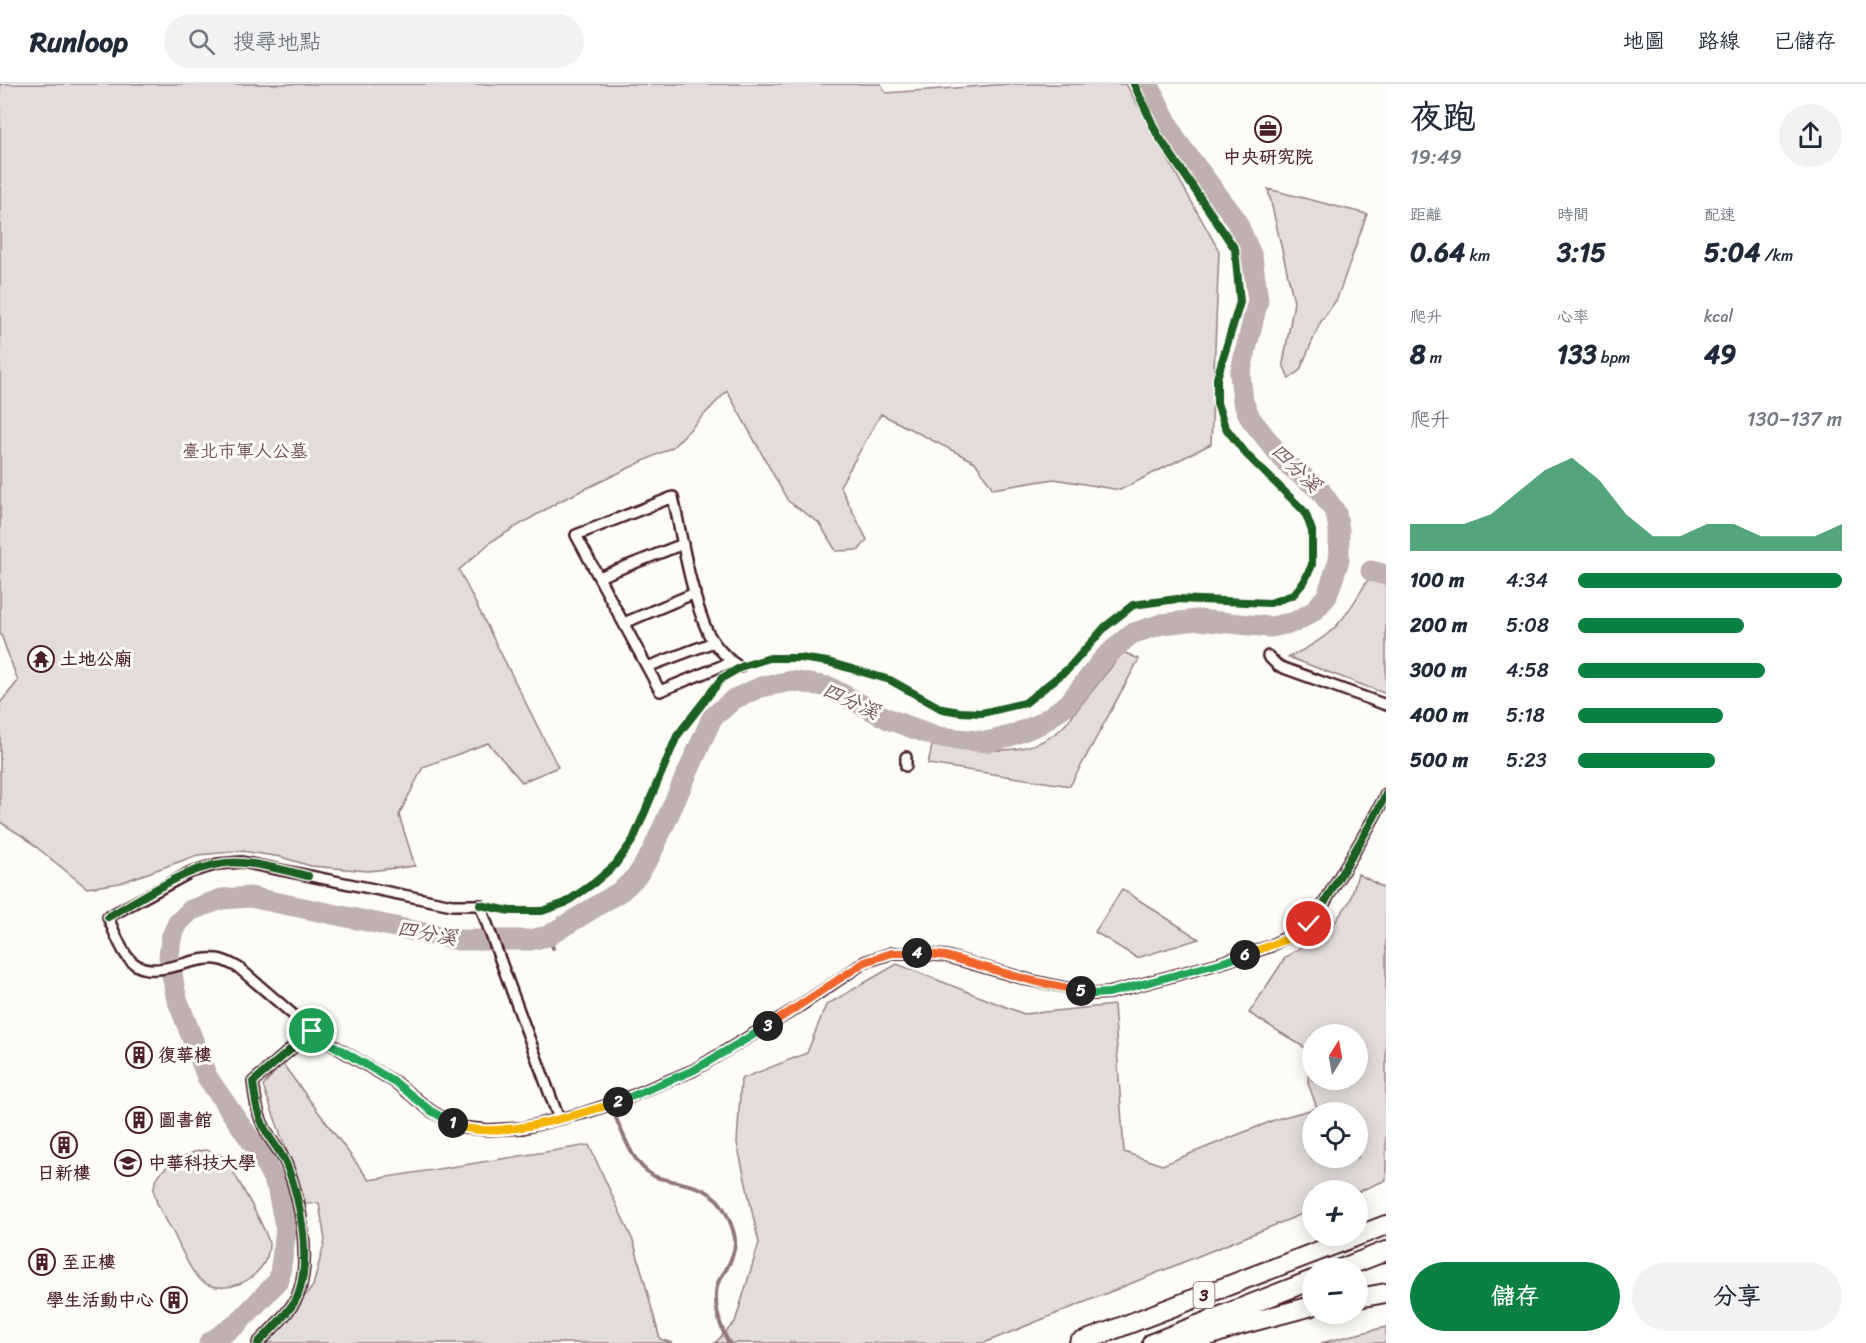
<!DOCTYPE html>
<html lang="zh-TW">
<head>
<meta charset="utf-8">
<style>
	:root { --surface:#fff; --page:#f2f2f3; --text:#1f2937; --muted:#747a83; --line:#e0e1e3; --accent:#0b8043 }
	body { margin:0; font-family:Sriracha,"LXGW WenKai TC",sans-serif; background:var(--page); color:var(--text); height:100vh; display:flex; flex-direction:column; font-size:22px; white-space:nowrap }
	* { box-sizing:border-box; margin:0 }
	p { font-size:20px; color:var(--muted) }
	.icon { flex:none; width:33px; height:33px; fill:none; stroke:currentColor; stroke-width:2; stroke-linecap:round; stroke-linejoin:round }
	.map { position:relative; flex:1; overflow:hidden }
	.panel { display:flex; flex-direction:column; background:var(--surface); width:480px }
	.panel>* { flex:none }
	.needle { width:39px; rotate:11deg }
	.buttons { position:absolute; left:1302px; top:940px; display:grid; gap:12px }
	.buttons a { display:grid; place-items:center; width:66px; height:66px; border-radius:50%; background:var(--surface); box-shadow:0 3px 15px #0003; font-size:30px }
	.pin { position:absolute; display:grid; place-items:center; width:51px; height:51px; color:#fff; margin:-26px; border:3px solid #fff; border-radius:50%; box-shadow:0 2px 6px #0007 }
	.km { position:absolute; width:30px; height:30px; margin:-15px; border-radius:50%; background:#222; color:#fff; font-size:16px; line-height:30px; text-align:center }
	.round { display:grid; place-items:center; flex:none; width:63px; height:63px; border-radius:32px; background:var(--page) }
	.summary { display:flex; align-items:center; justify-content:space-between; height:102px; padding:0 24px }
	h1 { font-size:33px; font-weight:700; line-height:45px }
	.stats { display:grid; grid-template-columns:repeat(3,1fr); gap:9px; height:102px; padding:6px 24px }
	.stats div { display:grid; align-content:center }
	.stats b { font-size:26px; font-weight:700 }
	.stats small { font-size:16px; font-weight:400 }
	.stats p { font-size:16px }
	.chart { height:168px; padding:12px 24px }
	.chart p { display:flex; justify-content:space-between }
	.chart svg { width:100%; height:108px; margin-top:6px; fill:var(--accent); opacity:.7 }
	.primary-button { display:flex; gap:12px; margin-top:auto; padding:12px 24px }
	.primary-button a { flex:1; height:69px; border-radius:36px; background:var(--accent); color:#fff; font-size:24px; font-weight:700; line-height:69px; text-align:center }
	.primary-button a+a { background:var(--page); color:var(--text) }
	ul { padding:0 24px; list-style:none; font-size:20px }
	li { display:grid; grid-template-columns:96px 72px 1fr; align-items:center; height:45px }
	li i { height:15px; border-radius:8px; background:var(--accent) }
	header { display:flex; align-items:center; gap:36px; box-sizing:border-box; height:84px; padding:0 30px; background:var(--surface); border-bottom:2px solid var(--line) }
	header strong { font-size:28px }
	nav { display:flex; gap:33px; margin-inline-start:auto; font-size:21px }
	.search { width:420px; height:54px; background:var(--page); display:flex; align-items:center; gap:15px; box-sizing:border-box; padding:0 21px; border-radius:33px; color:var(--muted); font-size:22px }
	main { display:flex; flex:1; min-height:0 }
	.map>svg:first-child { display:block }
	.green { fill:#e3dcda; stroke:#967e82; stroke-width:1.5; fill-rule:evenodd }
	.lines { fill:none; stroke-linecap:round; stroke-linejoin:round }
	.stream { stroke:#91777b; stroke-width:4 }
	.river { stroke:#c0b1b1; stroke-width:21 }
	.street-casing { stroke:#4a1f2b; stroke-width:14 }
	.highway-casing { stroke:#4a1f2b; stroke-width:22 }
	.street { stroke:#fdfcf7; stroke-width:9 }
	.highway { stroke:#fdfcf7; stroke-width:18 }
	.cycleway-casing { stroke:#fdfcf7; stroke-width:11 }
	.cycleway { stroke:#1b5e20; stroke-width:8 }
	.split-1-casing { stroke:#fff; stroke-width:12 }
	.split-2-casing { stroke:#fff; stroke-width:12 }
	.split-3-casing { stroke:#fff; stroke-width:12 }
	.split-4-casing { stroke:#fff; stroke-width:12 }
	.split-5-casing { stroke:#fff; stroke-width:12 }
	.split-6-casing { stroke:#fff; stroke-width:12 }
	.split-7-casing { stroke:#fff; stroke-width:12 }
	.split-1 { stroke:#22a559; stroke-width:8 }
	.split-2 { stroke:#f5b400; stroke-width:8 }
	.split-3 { stroke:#22a559; stroke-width:8 }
	.split-4 { stroke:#f0652b; stroke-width:8 }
	.split-5 { stroke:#f0652b; stroke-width:8 }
	.split-6 { stroke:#22a559; stroke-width:8 }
	.split-7 { stroke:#f5b400; stroke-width:8 }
	.labels { text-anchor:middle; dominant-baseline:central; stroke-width:6; stroke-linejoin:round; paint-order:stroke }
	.shield { fill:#fdfcf7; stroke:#806168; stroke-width:1.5 }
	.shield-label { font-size:16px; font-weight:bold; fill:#4a1f2b }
	.poi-label { font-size:18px; font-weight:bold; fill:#4a1f2b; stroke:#fdfcf7; text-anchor:start }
	.park-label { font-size:18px; fill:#704e57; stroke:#fdfcf7 }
	.water-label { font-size:20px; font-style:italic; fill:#73525a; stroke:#fdfcf7 }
</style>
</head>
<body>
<header>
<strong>Runloop</strong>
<div class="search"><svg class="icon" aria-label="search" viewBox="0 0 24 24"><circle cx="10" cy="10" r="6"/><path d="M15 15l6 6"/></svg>搜尋地點</div>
<nav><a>地圖</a><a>路線</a><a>已儲存</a></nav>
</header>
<main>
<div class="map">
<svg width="1386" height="1259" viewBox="0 0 1386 1259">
	<rect width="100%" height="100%" fill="#fdfcf7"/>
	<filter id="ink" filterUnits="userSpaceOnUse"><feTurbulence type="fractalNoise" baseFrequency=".0167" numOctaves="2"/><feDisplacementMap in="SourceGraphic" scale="12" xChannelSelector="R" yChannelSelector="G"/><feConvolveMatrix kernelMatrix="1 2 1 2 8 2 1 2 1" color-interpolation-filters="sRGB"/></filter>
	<g filter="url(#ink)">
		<!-- green -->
		<path class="green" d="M0,0h881l5,9 124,-9h116l93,167 -8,193 -91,46 -66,-11 -61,10 -18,-27 -94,-48 -41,72 27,54 -8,10 -23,1 -17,-28 -31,-22 -61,-110 -54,56 -113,54 -68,40 -33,29 99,197 -36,15 -34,-39 -65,24 -24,48 16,51 -47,5 -57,-5 -30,-9 -39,-6 -44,4 -78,28 -33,5 -63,-51 -24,-15v-119l18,-22 -18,-49z
			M1268,105l99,25 -30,85 -17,24 -20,47 -11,9 -6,-15 11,-62z
			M1368,495l18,4v111l-98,-37c44,-19 57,-37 80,-78z
			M1123,568l16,7 -69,127 -142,-22 4,-18c44,3 99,15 133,-21z
			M1358,790l28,15v291l-28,12 -46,-1v19l-328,133h-269l20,-21 24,-79 -22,-100 4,-64 66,-26 19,-48 71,-41 127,50 90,-9 10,147 38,13 115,-46 40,-11 -9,-25 2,-32 -61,-38 36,-55 47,-32 18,-25zM1312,951h46v45h-46zM1312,1029h46v45h-46z
			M1122,805l77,50 -62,19 -42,-26z
			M282,979l87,117 220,-35 45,98 26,96 12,4h-405l46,-57 12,-46 -6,-37 -13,1 -43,-118z
			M206,1066l16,6 6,6c8,16 40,68 41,82 0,13 -7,24 -16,32 -15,12 -40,17 -55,2 -9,-9 -20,-36 -26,-48 -7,-12 -19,-29 -18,-42 1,-20 35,-37 52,-38z
			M1386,1243v16h-65z"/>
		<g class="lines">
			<!-- stream -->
			<path class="stream" d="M548,852l5,12
				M615,1032c9,20 18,49 39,60 5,3 12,3 18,5 25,5 44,9 55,34 11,23 11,32 -1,55 -3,5 -8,10 -9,16 -4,19 3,41 12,57"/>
			<!-- river -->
			<path class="river" d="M1371,487l15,4
				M209,1259l28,-19 42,-44 7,-50 -9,-43 -14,-29 -56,-81 -31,-81 -7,-39 2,-19 7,-15 13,-13 31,-11 28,-2 208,43h72l18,-4 73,-45 16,-15 14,-22 61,-136 22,-19 27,-12 31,-6 37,6 59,32 50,18 49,5 23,-6 30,-12 29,-21 35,-45 27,-24 31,-10 35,-4 74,7 24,-5 19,-11 13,-15 12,-36v-30l-3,-17 -16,-23 -34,-27 -36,-45 -7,-17 -3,-27 18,-74 -6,-43 -17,-39 -59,-78 -28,-56"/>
			<defs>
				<path id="street" d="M599,493l84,-33
					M624,539l71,-30
					M1268,572l10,10 108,39
					M731,578l-71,29 -84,-156 97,-38c9,41 18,98 35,136 7,13 20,27 32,34
					M647,583l67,-25
					M906,682v-9
					M559,1035l-79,-214h-28l-210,-43 -24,2 -27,8 -83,45c5,12 10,26 18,38 21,32 63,0 91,4 8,1 15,5 22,9l80,69 76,45 36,29 28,16 29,3 35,-2 61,-15 36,-12 74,-31 103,-62 68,-46 27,-9h26l28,3 83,24 64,14 16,-1 111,-30 51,-17c12,-9 23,-9 36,-20 13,-12 22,-32 31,-47 17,-28 34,-56 48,-85
					M258,1259c12,-12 32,-31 39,-46 15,-35 4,-96 -10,-131 -5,-14 -17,-25 -23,-39 -7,-14 -9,-30 -11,-45l59,-51"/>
				<path id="highway" d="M1340,1185l46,-18
					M1358,1214l28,-5
					M1079,1259l307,-118
					M1152,1259l160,-63
					M1189,1259l51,-18 72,-19"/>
			</defs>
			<!-- street casing -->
			<use href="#street" class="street-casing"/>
			<!-- highway casing -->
			<use href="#highway" class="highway-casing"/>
			<!-- street -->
			<use href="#street" class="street"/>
			<!-- highway -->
			<use href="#highway" class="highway"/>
			<defs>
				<path id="cycleway" d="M480,821l30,6h32l23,-8 29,-20 21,-18 18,-25 44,-104 45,-58 21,-12 27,-8h30l28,4 62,18 52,29 18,3 22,1 43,-10 43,-34 37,-42 28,-22 44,-6 93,4 23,-8 11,-13 8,-17v-34l-7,-19 -58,-57 -22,-28 -8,-24v-25l23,-76 -5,-53 -78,-115 -23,-50
					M108,833c38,-21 91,-60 136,-54 22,2 43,8 64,13
					M258,1259c12,-12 32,-31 39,-46 15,-35 4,-96 -10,-131 -5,-14 -17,-25 -23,-39 -7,-14 -9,-30 -11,-45l59,-51 7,6c25,15 54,28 78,46 18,14 40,38 63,44 59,16 180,-30 234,-57 29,-15 57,-34 86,-51 32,-19 76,-60 112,-66 69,-10 147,45 217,40l111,-30 51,-17c12,-9 23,-9 36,-20 13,-12 22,-32 31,-47 17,-28 34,-56 48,-85"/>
			</defs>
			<!-- cycleway casing -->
			<use href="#cycleway" class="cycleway-casing"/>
			<!-- cycleway -->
			<use href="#cycleway" class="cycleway"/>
		</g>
	</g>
	<g class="lines" filter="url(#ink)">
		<defs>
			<path id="split-1" d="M312,947l7,6 76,45 36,29 22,12"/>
			<path id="split-2" d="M453,1039c35,21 127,-9 165,-21"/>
			<path id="split-3" d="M618,1018l76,-32 74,-44"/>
			<path id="split-4" d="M768,942l97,-64 27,-9h25"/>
			<path id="split-5" d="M917,869l29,3 83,24 52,11"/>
			<path id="split-6" d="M1081,907l12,3 16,-1 111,-30 25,-8"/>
			<path id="split-7" d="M1245,871l45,-17 19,-14"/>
		</defs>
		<!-- split-1 casing -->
		<use href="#split-1" class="split-1-casing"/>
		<!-- split-2 casing -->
		<use href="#split-2" class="split-2-casing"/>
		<!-- split-3 casing -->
		<use href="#split-3" class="split-3-casing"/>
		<!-- split-4 casing -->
		<use href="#split-4" class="split-4-casing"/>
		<!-- split-5 casing -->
		<use href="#split-5" class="split-5-casing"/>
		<!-- split-6 casing -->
		<use href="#split-6" class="split-6-casing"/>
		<!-- split-7 casing -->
		<use href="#split-7" class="split-7-casing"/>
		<!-- split-1 -->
		<use href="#split-1" class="split-1"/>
		<!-- split-2 -->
		<use href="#split-2" class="split-2"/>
		<!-- split-3 -->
		<use href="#split-3" class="split-3"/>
		<!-- split-4 -->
		<use href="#split-4" class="split-4"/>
		<!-- split-5 -->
		<use href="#split-5" class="split-5"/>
		<!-- split-6 -->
		<use href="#split-6" class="split-6"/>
		<!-- split-7 -->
		<use href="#split-7" class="split-7"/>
	</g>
	<!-- icons -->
	<defs>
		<symbol id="office-ring" viewBox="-11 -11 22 22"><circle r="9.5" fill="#fdfcf7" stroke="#4a1f2b" stroke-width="1.5"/><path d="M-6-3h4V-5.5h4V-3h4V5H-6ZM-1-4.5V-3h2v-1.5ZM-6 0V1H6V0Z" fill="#4a1f2b"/></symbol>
		<symbol id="temple-ring" viewBox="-11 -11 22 22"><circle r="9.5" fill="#fdfcf7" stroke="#4a1f2b" stroke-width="1.5"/><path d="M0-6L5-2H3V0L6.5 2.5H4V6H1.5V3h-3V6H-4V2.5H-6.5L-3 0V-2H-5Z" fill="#4a1f2b"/></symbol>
		<symbol id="building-ring" viewBox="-11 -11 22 22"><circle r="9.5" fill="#fdfcf7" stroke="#4a1f2b" stroke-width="1.5"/><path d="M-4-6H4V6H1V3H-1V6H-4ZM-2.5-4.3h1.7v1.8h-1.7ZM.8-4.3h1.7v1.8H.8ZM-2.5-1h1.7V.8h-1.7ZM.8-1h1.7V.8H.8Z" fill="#4a1f2b"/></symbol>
		<symbol id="university-ring" viewBox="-11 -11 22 22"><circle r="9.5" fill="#fdfcf7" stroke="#4a1f2b" stroke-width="1.5"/><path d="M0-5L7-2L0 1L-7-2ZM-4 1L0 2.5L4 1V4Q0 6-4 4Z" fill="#4a1f2b"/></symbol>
	</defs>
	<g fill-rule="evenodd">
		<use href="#office-ring" x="1253" y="30" width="30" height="30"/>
		<use href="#temple-ring" x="26" y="560" width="30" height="30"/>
		<use href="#building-ring" x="124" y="956" width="30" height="30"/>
		<use href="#building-ring" x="124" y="1021" width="30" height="30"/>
		<use href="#building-ring" x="49" y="1046" width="30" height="30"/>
		<use href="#university-ring" x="113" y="1064" width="30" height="30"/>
		<use href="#building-ring" x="27" y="1163" width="30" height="30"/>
		<use href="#building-ring" x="159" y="1201" width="30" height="30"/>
	</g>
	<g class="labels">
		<!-- shield labels -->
		<rect class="shield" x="1193.5" y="1198" width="21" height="26" rx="4.5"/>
		<g class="shield-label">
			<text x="1204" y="1211">3</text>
		</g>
		<!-- poi labels -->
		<g class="poi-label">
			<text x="1268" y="73" text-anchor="middle">中央研究院</text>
			<text x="60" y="575">土地公廟</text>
			<text x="158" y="971">復華樓</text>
			<text x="158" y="1036">圖書館</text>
			<text x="148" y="1079">中華科技大學</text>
			<text x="64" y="1089" text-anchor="middle">日新樓</text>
			<text x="62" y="1178">至正樓</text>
			<text x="154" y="1216" text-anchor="end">學生活動中心</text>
		</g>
		<!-- park labels -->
		<g class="park-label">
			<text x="245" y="367">臺北市軍人公墓</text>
		</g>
		<!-- water labels -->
		<g class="water-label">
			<text transform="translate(1296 384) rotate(44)">四分溪</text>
			<text transform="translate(851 617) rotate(25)">四分溪</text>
			<text transform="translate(427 849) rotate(10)">四分溪</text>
		</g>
	</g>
</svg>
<div class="buttons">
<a><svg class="needle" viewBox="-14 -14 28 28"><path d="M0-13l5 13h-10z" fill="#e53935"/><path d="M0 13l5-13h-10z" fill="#747a83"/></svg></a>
<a><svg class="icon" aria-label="locate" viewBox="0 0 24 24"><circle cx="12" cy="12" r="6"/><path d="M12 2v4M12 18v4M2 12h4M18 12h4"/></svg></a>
<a>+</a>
<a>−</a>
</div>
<div class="pin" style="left:312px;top:947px;background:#1e9e55"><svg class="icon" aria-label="arrive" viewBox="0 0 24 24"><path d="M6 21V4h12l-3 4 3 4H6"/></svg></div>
<div class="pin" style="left:1309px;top:840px;background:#d93025"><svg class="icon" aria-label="check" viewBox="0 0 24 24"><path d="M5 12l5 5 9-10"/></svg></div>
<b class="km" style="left:453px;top:1039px">1</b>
<b class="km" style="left:618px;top:1018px">2</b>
<b class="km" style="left:768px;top:942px">3</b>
<b class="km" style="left:917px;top:869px">4</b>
<b class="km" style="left:1081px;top:907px">5</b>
<b class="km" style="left:1245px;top:871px">6</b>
</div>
<section class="panel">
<div class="summary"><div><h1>夜跑</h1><p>19:49</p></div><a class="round"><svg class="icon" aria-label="share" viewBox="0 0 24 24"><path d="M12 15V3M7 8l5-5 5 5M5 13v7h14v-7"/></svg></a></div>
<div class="stats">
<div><p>距離</p><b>0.64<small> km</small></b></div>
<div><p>時間</p><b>3:15</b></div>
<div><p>配速</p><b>5:04<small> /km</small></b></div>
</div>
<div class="stats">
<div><p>爬升</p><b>8<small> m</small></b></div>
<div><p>心率</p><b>133<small> bpm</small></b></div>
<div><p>kcal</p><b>49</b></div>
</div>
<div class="chart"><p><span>爬升</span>130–137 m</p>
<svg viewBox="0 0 160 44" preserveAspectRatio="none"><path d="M0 44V33L10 33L20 33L30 29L40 20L50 11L60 6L70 15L80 29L90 38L100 38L110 33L120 33L130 38L140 38L150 38L160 33V44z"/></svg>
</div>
<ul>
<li><b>100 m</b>4:34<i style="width:100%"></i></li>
<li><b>200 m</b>5:08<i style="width:63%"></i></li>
<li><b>300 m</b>4:58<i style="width:71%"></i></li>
<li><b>400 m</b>5:18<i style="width:55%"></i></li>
<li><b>500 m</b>5:23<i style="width:52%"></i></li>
</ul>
<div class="primary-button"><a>儲存</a><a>分享</a></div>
</section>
</main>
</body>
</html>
